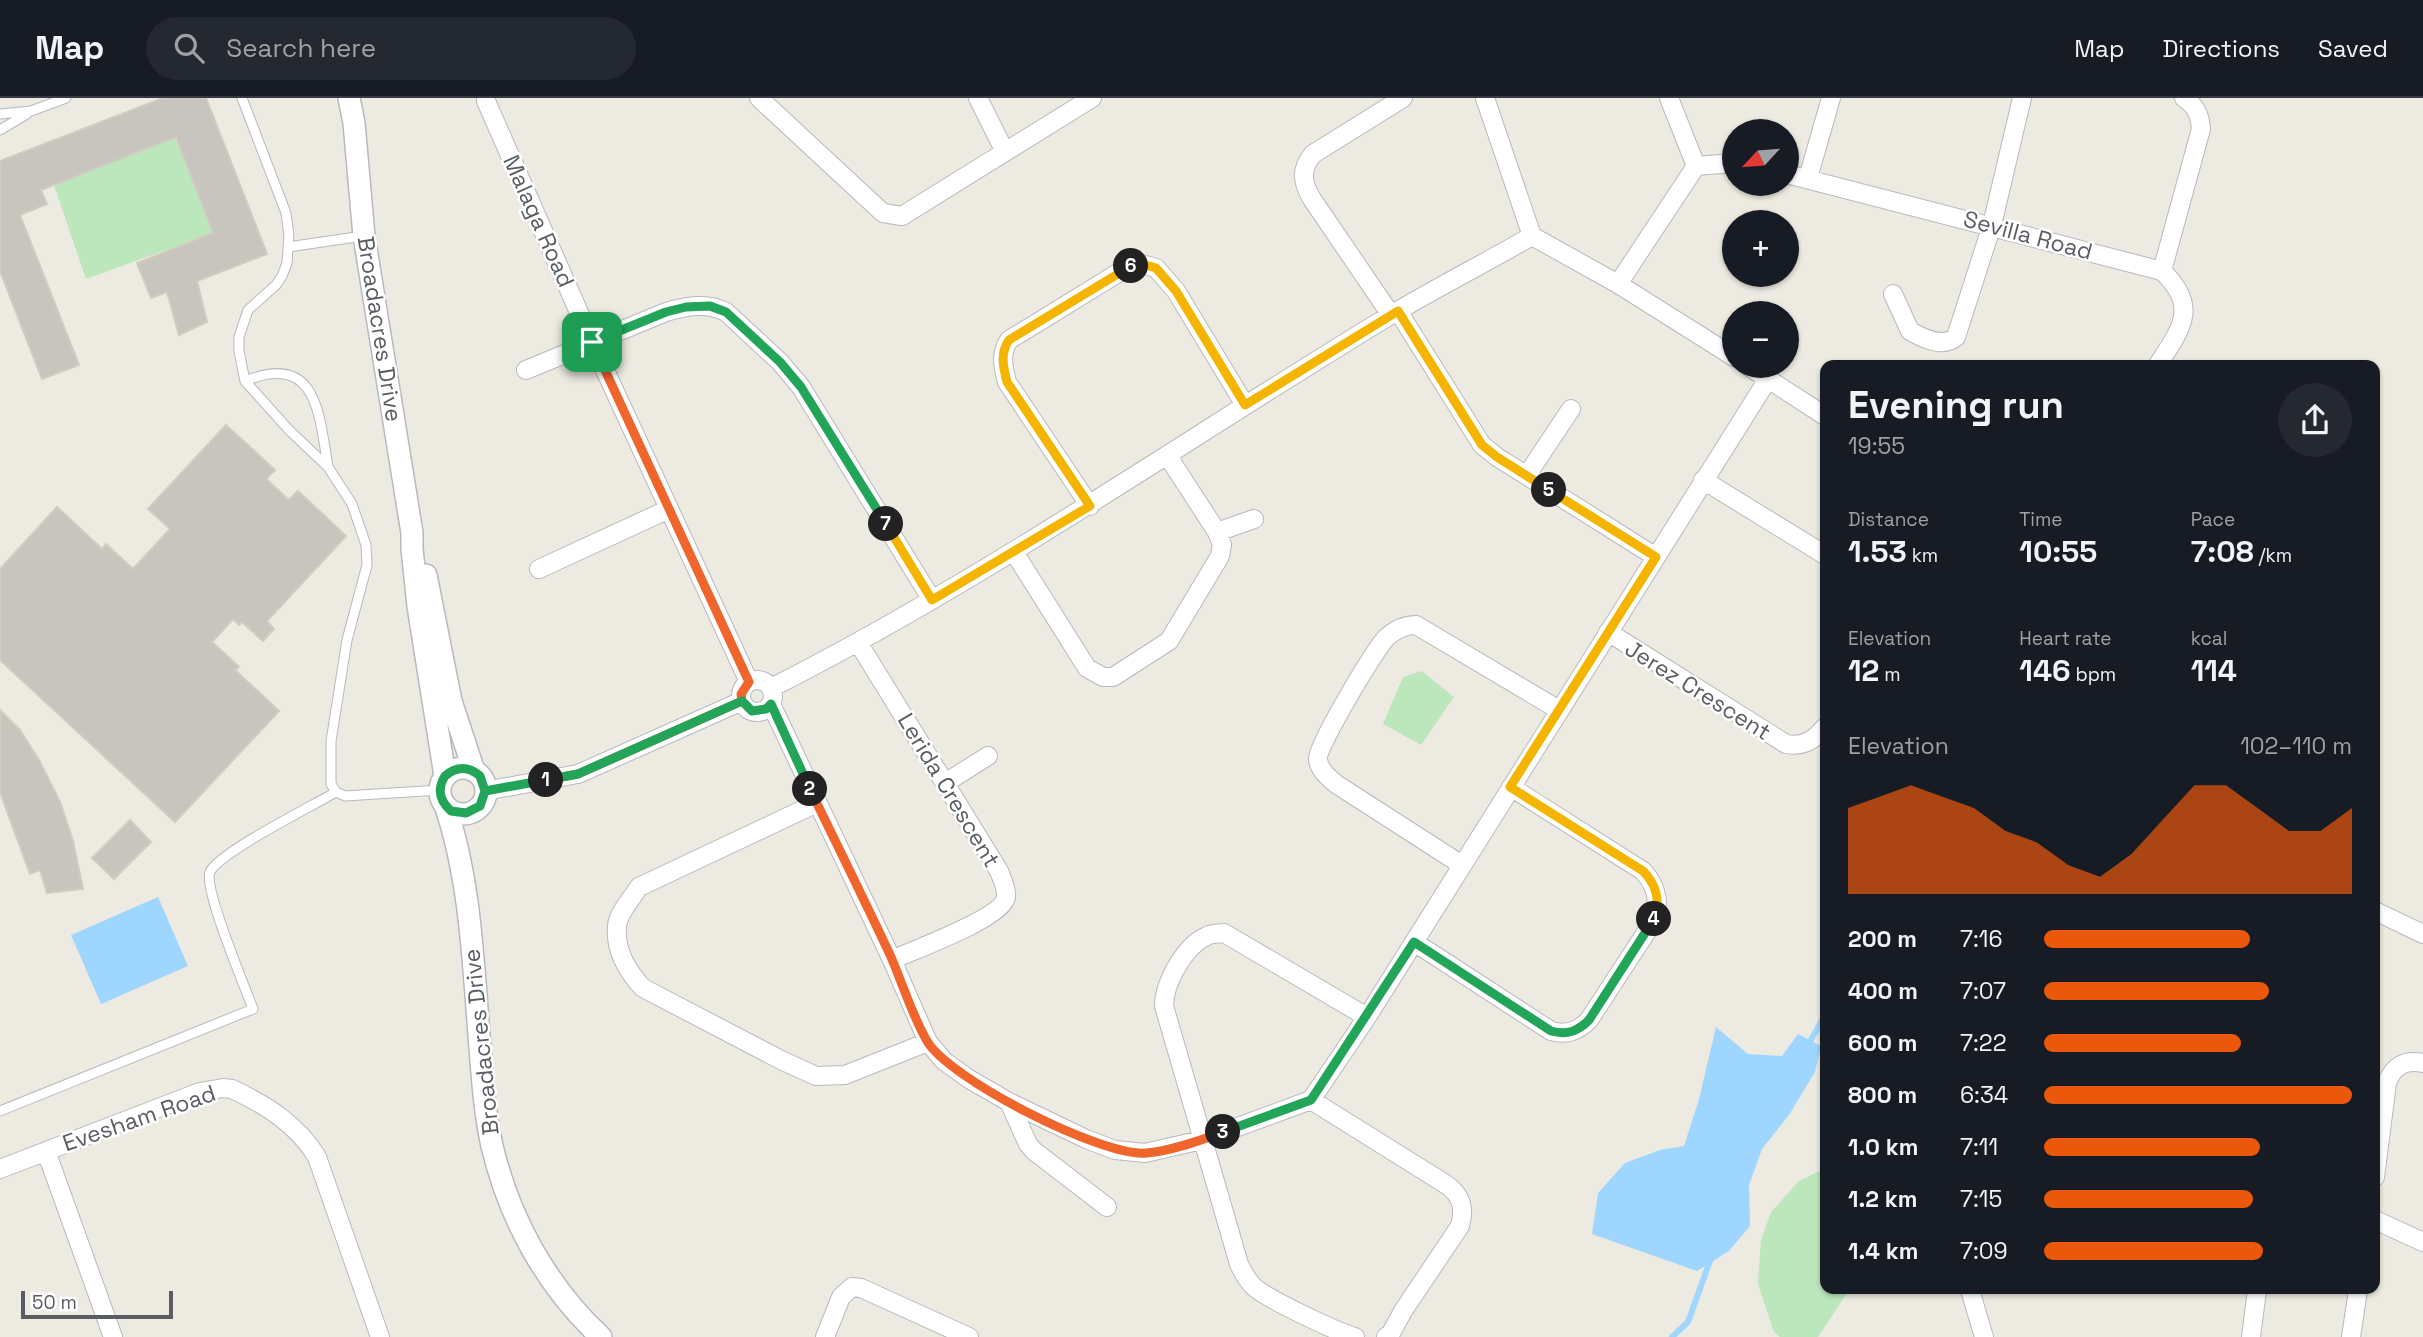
<!DOCTYPE html>
<html lang="en">
<head>
<meta charset="utf-8">
<style>
	:root { --surface:#171b24; --page:#242831; --text:#f1f3f6; --muted:#9ea1a6; --line:#363941; --accent:#ea580c }
	body { margin:0; font-family:"Space Grotesk",sans-serif; background:var(--page); color:var(--text); height:100vh; display:flex; flex-direction:column; font-size:26px; white-space:nowrap }
	* { box-sizing:border-box; margin:0 }
	p { font-size:23px; color:var(--muted) }
	.icon { flex:none; width:38px; height:38px; fill:none; stroke:currentColor; stroke-width:2; stroke-linecap:round; stroke-linejoin:round }
	.map { position:relative; flex:1; overflow:hidden }
	.panel { position:absolute; left:1820px; top:262px; width:560px; height:934px; display:flex; flex-direction:column; background:var(--surface); border-radius:14px; box-shadow:0 2px 5px #0004 }
	.panel>* { flex:none }
	.needle { width:46px; rotate:244deg }
	.tools { position:absolute; left:1722px; top:21px; display:grid; gap:14px }
	.tools a { display:grid; place-items:center; width:77px; height:77px; border-radius:50%; background:var(--surface); box-shadow:0 2px 5px #0004; font-size:35px }
	.scale { position:absolute; left:21px; bottom:18px; width:152px; box-sizing:border-box; padding-left:7px; border:4px solid #595d62; border-top:0; font-size:19px; line-height:24px; white-space:nowrap; color:#595d62; -webkit-text-stroke:5px #fff; paint-order:stroke }
	.pin { position:absolute; display:grid; place-items:center; width:60px; height:60px; color:#fff; margin:-30px; border-radius:14px; box-shadow:0 4px 10px #0006 }
	.km { position:absolute; width:35px; height:35px; margin:-18px; border-radius:50%; background:#222; color:#fff; font-size:19px; line-height:35px; text-align:center }
	.round { display:grid; place-items:center; flex:none; width:74px; height:74px; border-radius:37px; background:var(--page) }
	.overview { display:flex; align-items:center; justify-content:space-between; height:119px; padding:0 28px }
	h1 { font-size:38px; font-weight:800; line-height:52px }
	.metrics { display:grid; grid-template-columns:repeat(3,1fr); gap:10px; height:119px; padding:7px 28px }
	.metrics div { display:grid; align-content:center }
	.metrics b { font-size:30px; font-weight:800 }
	.metrics small { font-size:19px; font-weight:400 }
	.metrics p { font-size:19px }
	.chart { height:196px; padding:14px 28px }
	.chart p { display:flex; justify-content:space-between }
	.chart svg { width:100%; height:126px; margin-top:7px; fill:var(--accent); opacity:.7 }
	ul { padding:0 28px; list-style:none; font-size:23px }
	li { display:grid; grid-template-columns:112px 84px 1fr; align-items:center; height:52px }
	li i { height:18px; border-radius:9px; background:var(--accent) }
	header { display:flex; align-items:center; gap:42px; box-sizing:border-box; height:98px; padding:0 35px; background:var(--surface); border-bottom:2px solid var(--line) }
	header strong { font-size:33px }
	nav { display:flex; gap:38px; margin-inline-start:auto; font-size:24px }
	.search { width:490px; height:63px; background:var(--page); display:flex; align-items:center; gap:18px; box-sizing:border-box; padding:0 24px; border-radius:38px; color:var(--muted); font-size:26px }
	.map>svg:first-child { display:block }
	.green { fill:#bce6bc }
	.water { fill:#9fd6ff }
	.lines { fill:none; stroke-linecap:round; stroke-linejoin:round }
	.stream { stroke:#9fd6ff; stroke-width:6 }
	.building { fill:#c8c4be; stroke:#d2ccbf; stroke-width:2 }
	.service-casing { stroke:#b6b9be; stroke-width:11 }
	.minor-casing { stroke:#b6b9be; stroke-width:20 }
	.tertiary-casing { stroke:#b6b9be; stroke-width:24 }
	.service { stroke:#fff; stroke-width:9 }
	.minor { stroke:#fff; stroke-width:18 }
	.tertiary { stroke:#fff; stroke-width:21 }
	.split-1-casing { stroke:#fff; stroke-width:14 }
	.split-2-casing { stroke:#fff; stroke-width:14 }
	.split-3-casing { stroke:#fff; stroke-width:14 }
	.split-4-casing { stroke:#fff; stroke-width:14 }
	.split-5-casing { stroke:#fff; stroke-width:14 }
	.split-6-casing { stroke:#fff; stroke-width:14 }
	.split-7-casing { stroke:#fff; stroke-width:14 }
	.split-8-casing { stroke:#fff; stroke-width:14 }
	.split-1 { stroke:#f0652b; stroke-width:9 }
	.split-2 { stroke:#22a559; stroke-width:9 }
	.split-3 { stroke:#f0652b; stroke-width:9 }
	.split-4 { stroke:#22a559; stroke-width:9 }
	.split-5 { stroke:#f5b400; stroke-width:9 }
	.split-6 { stroke:#f5b400; stroke-width:9 }
	.split-7 { stroke:#f5b400; stroke-width:9 }
	.split-8 { stroke:#22a559; stroke-width:9 }
	.labels { text-anchor:middle; dominant-baseline:central; stroke-width:5; stroke-linejoin:round; paint-order:stroke }
	.street-label { font-size:23px; fill:#595d62; stroke:#fff }
</style>
</head>
<body>
<header>
<strong>Map</strong>
<div class="search"><svg class="icon" aria-label="search" viewBox="0 0 24 24"><circle cx="10" cy="10" r="6"/><path d="M15 15l6 6"/></svg>Search here</div>
<nav><a>Map</a><a>Directions</a><a>Saved</a></nav>
</header>
<div class="map">
<svg width="2423" height="1239" viewBox="0 0 2423 1239">
	<rect width="100%" height="100%" fill="#edeae1"/>
	<!-- green -->
	<path class="green" d="M175,39l38,96 -127,46 -32,-94z
		M1422,573l32,26 -33,48 -38,-21 20,-47z
		M1825,1070v122h24l-31,47h-38l-6,-5 -16,-48 3,-44 10,-28 28,-31z"/>
	<!-- water -->
	<path class="water" d="M158,799l30,69 -87,38 -30,-69z
		M1716,929l32,27 34,2 16,-22 23,12 -6,26 -26,43 -27,34 -13,36 1,41 -21,25 -32,20 -105,-37 6,-41 27,-30 35,-13 24,-4 15,-47z"/>
	<g class="lines">
		<!-- stream -->
		<path class="stream" d="M1807,949l18,-32
			M1672,1239l16,-15 23,-64"/>
	</g>
	<!-- building -->
	<path class="building" d="M163,0h43l61,156 -70,27 10,41 -28,13 -12,-43 -16,6 -14,-35 76,-30 -37,-96 -135,53 6,14 -27,11 59,150 -37,14 -42,-108v-110z
		M226,327l49,45 -9,9 23,21 9,-9 48,45 -79,85 7,8 -11,12 -21,-19 -3,3 -6,-6 -21,23 27,25 -4,3 44,41 -104,111 -175,-162v-91l57,-62 45,42 4,-5 27,25 37,-40 -22,-20z
		M0,612l20,20 19,30 21,42 13,39 10,48 -36,4 -7,-23 -10,4 -30,-82z
		M130,722l21,22 -37,37 -22,-21z"/>
	<g class="lines">
		<defs>
			<path id="service" d="M242,0l44,115 3,23 -2,27 -5,13 -6,9 -28,25 -9,27v14l6,30 44,49 39,37 24,37 14,41 1,20 -20,75 -16,101v43l5,8 9,4 95,-6
				M0,16l31,-3 35,-13
				M0,32l27,-16
				M288,149l75,-11
				M245,283c72,-29 74,32 83,86
				M0,1013l253,-102c-8,-22 -50,-121 -43,-137 8,-19 104,-67 126,-80"/>
			<path id="minor" d="M759,0l124,115 19,3 190,-118
				M978,0l27,54
				M1485,0l47,138
				M1669,0l27,68
				M486,3l106,241 157,340
				M1787,76l375,97c38,36 19,58 -5,95
				M1808,80l23,-80
				M1532,138l86,48 116,73
				M2162,173l39,-142c-1,-14 -5,-23 -17,-31
				M1618,186l78,-118 38,-3
				M1893,196l17,37c14,8 33,17 46,6l36,-112 30,-127
				M1398,213l84,134 15,12 159,100
				M1391,217l-79,-116c-10,-17 -12,-29 1,-45l90,-56
				M1748,268l77,50
				M526,272l140,-58c20,-6 41,-10 60,0l54,50 21,25 131,213
				M1527,377l44,-66
				M1703,382l122,75
				M1090,408l-83,-124c-4,-15 -7,-29 2,-42l122,-75 11,-1 14,4 20,23 69,114
				M1217,434l37,-13
				M1014,454l73,116 16,9h10l56,-36 51,-85 2,-11 -5,-13 -50,-77
				M539,471l130,-60
				M1608,534l178,112c18,3 28,-4 39,-17
				M859,546l140,227c3,8 8,17 7,26 -3,21 -93,53 -114,63
				M741 598a16 16 0 1 1 32 0a16 16 0 1 1-32 0Z
				M771,590c215,-109 412,-247 618,-372 47,-28 96,-53 143,-80
				M771,606l121,256 36,82 16,19 25,18 40,23 77,37 29,11 30,3 57,-13 109,-40 56,-83 401,-638
				M945,685l43,-27
				M485,693l93,-17 164,-73
				M817,705l-178,84c-7,11 -21,26 -22,39 -2,24 11,46 26,62l138,72 35,16 29,-1 83,-33
				M1462,767l-126,-81c-8,-7 -18,-15 -18,-26 0,-13 58,-111 69,-121 9,-8 18,-12 29,-12l143,85
				M2375,813l48,23
				M1414,844l137,89c15,4 26,1 38,-11l62,-95c10,-19 7,-38 -8,-54l-132,-84
				M1311,1002l136,85c15,11 18,24 13,41l-57,85 -12,22 -5,4
				M1009,1004l19,42 6,7 73,56
				M46,1053l67,186
				M0,1071l200,-77 23,-4 9,1c34,16 65,35 85,68l63,180
				M2375,1079l12,-94c6,-17 18,-24 36,-20
				M2375,1122l48,22
				M1970,1192l14,47
				M825,1239l16,-40 11,-10 9,1 108,49
				M1355,1239c-20,-6 -86,-37 -101,-50 -7,-7 -11,-14 -15,-23l-75,-258c0,-23 21,-61 43,-70 5,-3 11,-2 17,-3l143,84
				M2251,1239l6,-47
				M2351,1239l7,-47"/>
			<path id="tertiary" d="M349,0l5,25 10,113 48,297v16l6,57 27,170
				M426,477l25,126 23,70
				M440 693a23 23 0 1 1 46 0a23 23 0 1 1-46 0Z
				M445,707c25,73 28,154 34,230 3,37 5,75 13,111 17,72 54,140 109,191"/>
		</defs>
		<!-- service casing -->
		<use href="#service" class="service-casing"/>
		<!-- minor casing -->
		<use href="#minor" class="minor-casing"/>
		<!-- tertiary casing -->
		<use href="#tertiary" class="tertiary-casing"/>
		<!-- service -->
		<use href="#service" class="service"/>
		<!-- minor -->
		<use href="#minor" class="minor"/>
		<!-- tertiary -->
		<use href="#tertiary" class="tertiary"/>
	</g>
	<g class="lines">
		<defs>
			<path id="split-1" d="M546,682l32,-6 164,-73 -1,-7 8,-12 -157,-340"/>
			<path id="split-2" d="M546,682l-61,11 -5,-15c-12,-10 -23,-10 -35,0 -8,13 -6,24 6,35l15,2 14,-7 5,-15 93,-17 164,-73 10,10 14,-2 5,-5 39,85"/>
			<path id="split-3" d="M810,691c27,56 55,112 81,168 12,28 21,58 36,84 22,38 175,116 219,112 25,-2 53,-12 77,-21"/>
			<path id="split-4" d="M1223,1034l88,-32 103,-158 137,89c16,4 26,1 38,-11l65,-101"/>
			<path id="split-5" d="M1549,392l107,67 -146,230 133,84c13,13 18,30 11,48"/>
			<path id="split-6" d="M1131,168l11,-2 14,4 20,23 69,114 153,-94 84,134 15,12 52,33"/>
			<path id="split-7" d="M886,426l46,76 158,-94 -83,-124c-4,-16 -7,-29 2,-42l122,-74"/>
			<path id="split-8" d="M592,244l74,-30 20,-5 24,-1 16,6 54,50 21,25 85,137"/>
		</defs>
		<!-- split-1 casing -->
		<use href="#split-1" class="split-1-casing"/>
		<!-- split-2 casing -->
		<use href="#split-2" class="split-2-casing"/>
		<!-- split-3 casing -->
		<use href="#split-3" class="split-3-casing"/>
		<!-- split-4 casing -->
		<use href="#split-4" class="split-4-casing"/>
		<!-- split-5 casing -->
		<use href="#split-5" class="split-5-casing"/>
		<!-- split-6 casing -->
		<use href="#split-6" class="split-6-casing"/>
		<!-- split-7 casing -->
		<use href="#split-7" class="split-7-casing"/>
		<!-- split-8 casing -->
		<use href="#split-8" class="split-8-casing"/>
		<!-- split-1 -->
		<use href="#split-1" class="split-1"/>
		<!-- split-2 -->
		<use href="#split-2" class="split-2"/>
		<!-- split-3 -->
		<use href="#split-3" class="split-3"/>
		<!-- split-4 -->
		<use href="#split-4" class="split-4"/>
		<!-- split-5 -->
		<use href="#split-5" class="split-5"/>
		<!-- split-6 -->
		<use href="#split-6" class="split-6"/>
		<!-- split-7 -->
		<use href="#split-7" class="split-7"/>
		<!-- split-8 -->
		<use href="#split-8" class="split-8"/>
	</g>
	<g class="labels">
		<!-- street labels -->
		<g class="street-label">
			<text transform="translate(539 123) rotate(66)">Malaga Road</text>
			<text transform="translate(2028 137) rotate(15)">Sevilla Road</text>
			<text transform="translate(380 231) rotate(81)">Broadacres Drive</text>
			<text transform="translate(1698 592) rotate(32)">Jerez Crescent</text>
			<text transform="translate(949 692) rotate(59)">Lerida Crescent</text>
			<text transform="translate(481 944) rotate(-96)">Broadacres Drive</text>
			<text transform="translate(139 1020) rotate(-19)">Evesham Road</text>
		</g>
	</g>
</svg>
<div class="tools">
<a><svg class="needle" viewBox="-14 -14 28 28"><path d="M0-13l5 13h-10z" fill="#e53935"/><path d="M0 13l5-13h-10z" fill="#9ea1a6"/></svg></a>
<a>+</a>
<a>−</a>
</div>
<div class="scale">50 m</div>
<div class="pin" style="left:592px;top:244px;background:#1e9e55"><svg class="icon" aria-label="arrive" viewBox="0 0 24 24"><path d="M6 21V4h12l-3 4 3 4H6"/></svg></div>
<b class="km" style="left:546px;top:682px">1</b>
<b class="km" style="left:810px;top:691px">2</b>
<b class="km" style="left:1223px;top:1034px">3</b>
<b class="km" style="left:1654px;top:821px">4</b>
<b class="km" style="left:1549px;top:392px">5</b>
<b class="km" style="left:1131px;top:168px">6</b>
<b class="km" style="left:886px;top:426px">7</b>
<section class="panel">
<div class="overview"><div><h1>Evening run</h1><p>19:55</p></div><a class="round"><svg class="icon" aria-label="share" viewBox="0 0 24 24"><path d="M12 15V3M7 8l5-5 5 5M5 13v7h14v-7"/></svg></a></div>
<div class="metrics">
<div><p>Distance</p><b>1.53<small> km</small></b></div>
<div><p>Time</p><b>10:55</b></div>
<div><p>Pace</p><b>7:08<small> /km</small></b></div>
</div>
<div class="metrics">
<div><p>Elevation</p><b>12<small> m</small></b></div>
<div><p>Heart rate</p><b>146<small> bpm</small></b></div>
<div><p>kcal</p><b>114</b></div>
</div>
<div class="chart"><p><span>Elevation</span>102–110 m</p>
<svg viewBox="0 0 160 44" preserveAspectRatio="none"><path d="M0 44V14L10 10L20 6L30 10L40 14L50 22L60 26L70 34L80 38L90 30L100 18L110 6L120 6L130 14L140 22L150 22L160 14V44z"/></svg>
</div>
<ul>
<li><b>200 m</b>7:16<i style="width:67%"></i></li>
<li><b>400 m</b>7:07<i style="width:73%"></i></li>
<li><b>600 m</b>7:22<i style="width:64%"></i></li>
<li><b>800 m</b>6:34<i style="width:100%"></i></li>
<li><b>1.0 km</b>7:11<i style="width:70%"></i></li>
<li><b>1.2 km</b>7:15<i style="width:68%"></i></li>
<li><b>1.4 km</b>7:09<i style="width:71%"></i></li>
</ul>
</section>
</div>
</body>
</html>
